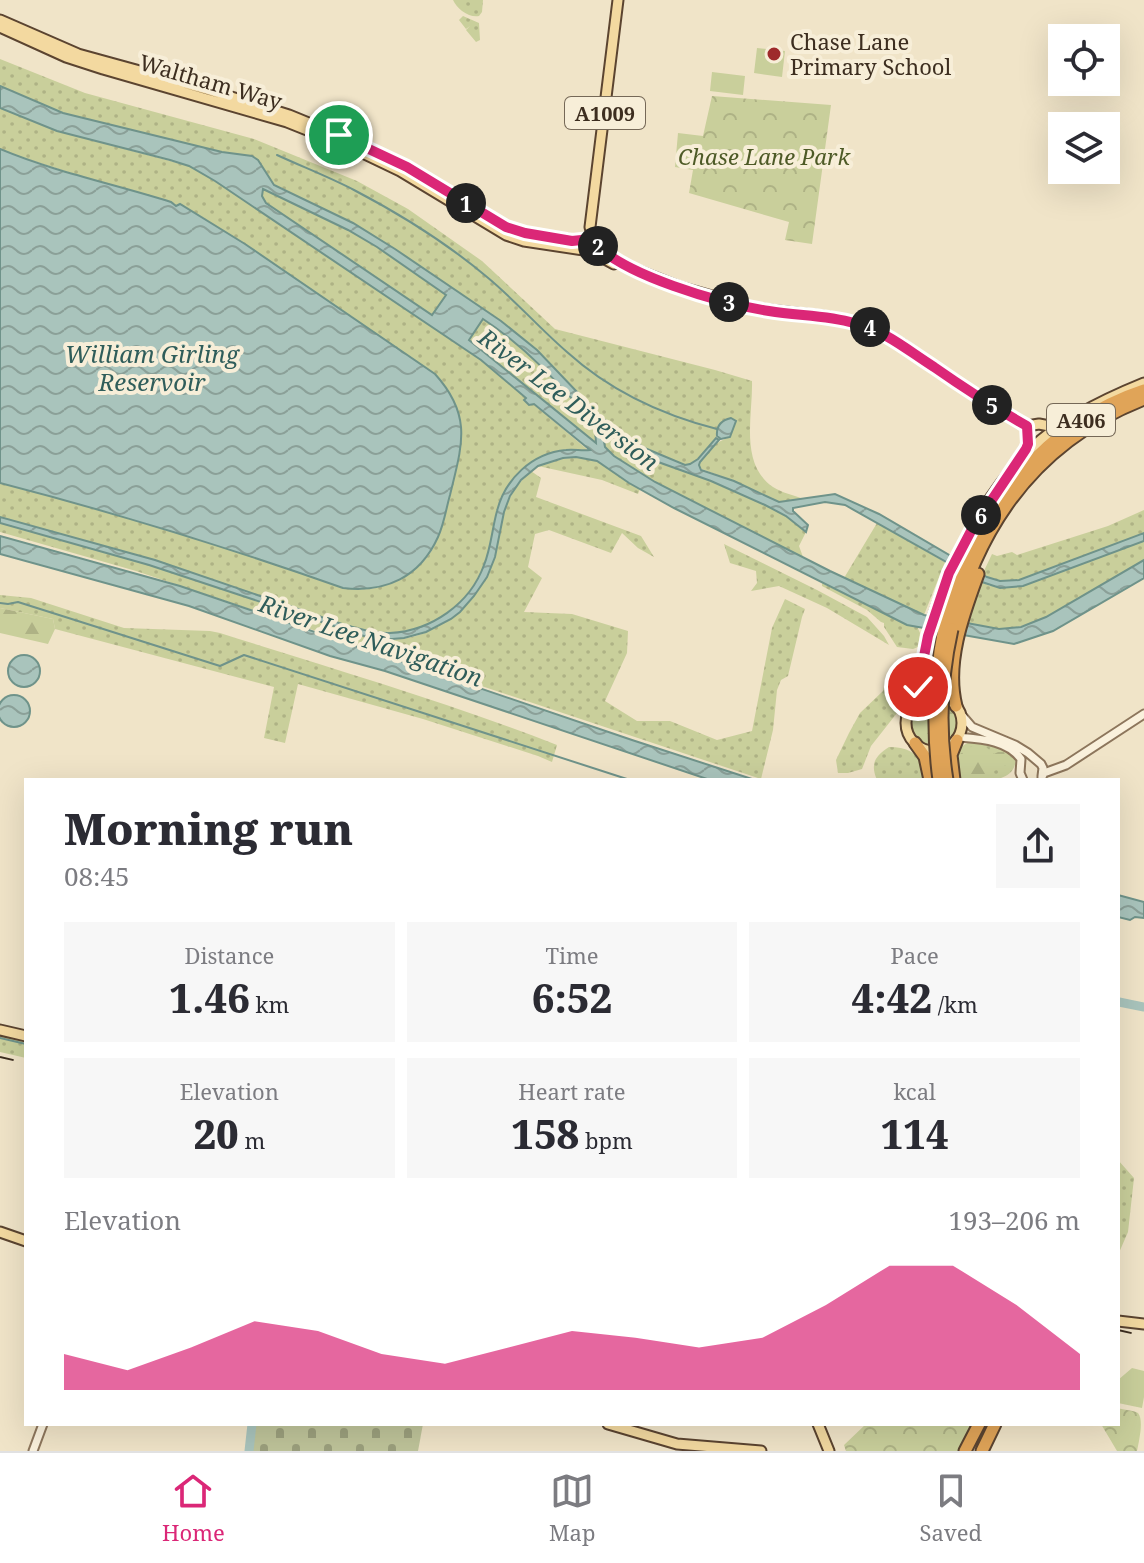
<!DOCTYPE html>
<html lang="en">
<head>
<meta charset="utf-8">
<style>
	:root { --surface:#fff; --page:#f7f7f7; --text:#2b2b33; --muted:#7c7c81; --line:#e1e1e2; --accent:#db2777 }
	body { margin:0; font-family:"Noto Serif",serif; background:var(--page); color:var(--text); height:100vh; display:flex; flex-direction:column; font-size:30px; white-space:nowrap }
	* { box-sizing:border-box; margin:0 }
	p { font-size:26px; color:var(--muted) }
	.icon { flex:none; width:44px; height:44px; fill:none; stroke:currentColor; stroke-width:2; stroke-linecap:round; stroke-linejoin:round }
	.map { position:relative; flex:1; overflow:hidden }
	.sheet { position:absolute; left:24px; top:778px; width:1096px; height:648px; display:flex; flex-direction:column; background:var(--surface); border-radius:0px; box-shadow:0 8px 32px #0002 }
	.sheet>* { flex:none }
	.controls { position:absolute; left:1048px; top:24px; display:grid; gap:16px }
	.controls a { display:grid; place-items:center; width:72px; height:72px; border-radius:0px; background:var(--surface); box-shadow:0 8px 32px #0002; font-size:40px }
	.pin { position:absolute; display:grid; place-items:center; width:68px; height:68px; color:#fff; margin:-34px; border:4px solid #fff; border-radius:50%; box-shadow:0 2px 8px #0007 }
	.km { position:absolute; width:40px; height:40px; margin:-20px; border-radius:50%; background:#222; color:#fff; font-size:22px; line-height:40px; text-align:center }
	.round { display:grid; place-items:center; flex:none; width:84px; height:84px; border-radius:0px; background:var(--page) }
	.overview { display:flex; align-items:center; justify-content:space-between; height:136px; padding:0 40px }
	h1 { font-size:44px; font-weight:800; line-height:60px }
	.metrics { display:grid; grid-template-columns:repeat(3,1fr); gap:12px; height:136px; padding:8px 40px }
	.metrics div { display:grid; align-content:center; border-radius:0px; background:var(--page); text-align:center }
	.metrics b { font-size:40px; font-weight:800 }
	.metrics small { font-size:22px; font-weight:400 }
	.metrics p { font-size:22px }
	.chart { height:224px; padding:16px 40px }
	.chart p { display:flex; justify-content:space-between }
	.chart svg { width:100%; height:144px; margin-top:8px; fill:var(--accent); opacity:.7 }
	.menu { display:flex; justify-content:space-around; align-items:center; height:112px; border-top:2px solid var(--line); background:var(--surface); font-size:22px; color:var(--muted) }
	.menu a { display:grid; justify-items:center; gap:4px }
	.menu .active { color:var(--accent) }
	.map>svg:first-child { display:block }
	.grass { fill:url(#grass-dots) }
	.forest { fill:url(#forest-firs) }
	.cemetery { fill:url(#cemetery-stones) }
	.park { fill:url(#park-crowns) }
	.garden { fill:#c9cf9b }
	.water { fill:url(#water-waves); stroke:#6f938a; stroke-width:2; fill-rule:evenodd }
	.lines { fill:none; stroke-linecap:round; stroke-linejoin:round }
	.stream { stroke:#6f938a; stroke-width:2 }
	.river { stroke:#a9c4bc; stroke-width:9 }
	.minor-casing { stroke:#8d765c; stroke-width:11 }
	.major-casing { stroke:#5b4430; stroke-width:13 }
	.highway-casing { stroke:#5b4430; stroke-width:15 }
	.minor { stroke:#faf1dc; stroke-width:7 }
	.major { stroke:#f3d9a0; stroke-width:9 }
	.highway { stroke:#e0a458; stroke-width:11 }
	.rail { stroke:#3d2e20; stroke-width:2; stroke-dasharray:14 14; stroke-linecap:butt }
	.highway-bridge-casing { stroke:#5b4430; stroke-width:15; stroke-linecap:butt }
	.highway-bridge { stroke:#e0a458; stroke-width:11 }
	.route-casing { stroke:#fff; stroke-width:16 }
	.route { stroke:#db2777; stroke-width:10 }
	.poi-dot { fill:#9e2a2b; stroke:#f7eed8; stroke-width:3 }
	.labels { text-anchor:middle; dominant-baseline:central; stroke-width:8; stroke-linejoin:round; paint-order:stroke }
	.shield { fill:#f7eed8; stroke:#756857; stroke-width:2 }
	.shield-label { font-size:20px; font-weight:bold; fill:#3d2e20 }
	.poi-label { font-size:22px; fill:#3d2e20; stroke:#f7eed8; text-anchor:start }
	.street-label { font-size:22px; fill:#3d2e20; stroke:#f7eed8 }
	.park-label { font-size:22px; font-style:italic; fill:#4d5a26; stroke:#f7eed8 }
	.water-label { font-size:24px; font-style:italic; fill:#2f5d5a; stroke:#f7eed8 }
</style>
</head>
<body>
<div class="map">
<svg width="1144" height="1451" viewBox="0 0 1144 1451">
	<defs>
		<pattern id="grass-dots" width="8" height="8" patternUnits="userSpaceOnUse" patternTransform="scale(2)"><rect width="8" height="8" fill="#c9cf9b"/><path d="M2 2h.1M6 6h.1" fill="none" stroke="#aeb285" stroke-width="1.8" stroke-linecap="round"/></pattern>
		<pattern id="forest-firs" width="22" height="20" patternUnits="userSpaceOnUse" patternTransform="scale(2)"><rect width="22" height="20" fill="#c9cf9b"/><path d="M5 1l3.5 6h-7zM16 11l3.5 6h-7z" fill="#aeb285"/></pattern>
		<pattern id="cemetery-stones" width="16" height="16" patternUnits="userSpaceOnUse" patternTransform="scale(2)"><rect width="16" height="16" fill="#bfc49a"/><path d="M2 7V4a2 2 0 0 1 4 0v3zM10 15v-3a2 2 0 0 1 4 0v3z" fill="#9ca07d"/></pattern>
		<pattern id="park-crowns" width="20" height="18" patternUnits="userSpaceOnUse" patternTransform="scale(2)"><rect width="20" height="18" fill="#c9cf9b"/><path d="M2 6a3 3 0 1 1 6 0M12 15a3 3 0 1 1 6 0" fill="none" stroke="#aeb285"/></pattern>
		<pattern id="water-waves" width="16" height="10" patternUnits="userSpaceOnUse" patternTransform="scale(2)"><rect width="16" height="10" fill="#a9c4bc"/><path d="M0 5q4-4 8 0t8 0" fill="none" stroke="#8ba098"/></pattern>
	</defs>
	<rect width="100%" height="100%" fill="#f0e4c8"/>
	<!-- grass -->
	<path class="grass" d="M453,0h30l-1,12 -3,4c-10,2 -22,-7 -26,-16z
		M463,16l16,7 1,17 -4,2 -10,-12 4,-4 -4,3 -7,-9z
		M0,59l85,34 169,46 103,42 51,28 74,52 73,68 160,41 37,11c1,34 -13,83 21,106 9,6 21,8 30,12l-24,3 -45,-21 -35,-13c1,-14 18,-27 31,-31l-13,-8 -1,9 -18,21 -8,6h-5l-38,-16 -22,-13 -25,-20 -63,-66 -36,-29 -106,-72 -42,-26 -79,-38 -16,-25 -7,-4 -29,-4 -159,-39 -63,-27z
		M0,108l57,23 132,35 36,21 256,173 108,91 -25,-1 -15,3 -40,30 -26,86 -13,22 -12,14 -16,11 -16,9 -15,5 -23,3 -18,-1 -28,-8 -187,-64 -155,-43v-34c116,30 230,65 343,105 25,3 37,2 59,-12 6,-4 15,-8 20,-13 18,-17 22,-46 28,-68 12,-51 23,-79 -15,-121l-231,-156 -49,-21 -37,-9 -100,-32 -18,-7z
		M263,189l85,41 29,17 70,47 -14,22 -160,-108 -10,-8z
		M483,319c42,28 75,64 109,102l3,6 1,16 -128,-103z
		M602,430l45,28 64,23 57,25 18,10 20,16 -7,14 4,11 -148,-75 -41,-26 -9,-9z
		M576,457l21,4 43,28 -2,5 -36,-14 -64,-14 12,-5z
		M531,471l10,7 -5,19 105,39 13,21 -16,-9 -16,-15 -11,20 -62,-23 -14,4 -7,33 14,11 -18,34 48,2 56,17 -1,22 -22,48 32,20h33l47,19 35,-9 20,-103 13,-29 20,10 -3,8 -14,59 -7,4 -4,10 -4,40 -12,49 -625,-208 -136,-39v-9l149,42 218,72c21,5 46,3 66,-8 15,-8 28,-17 39,-30 6,-8 8,-20 11,-29 13,-34 20,-75 48,-99z
		M1144,510v23l-125,47c-12,2 -27,2 -36,-7l9,-19 5,2 15,-4 5,3 91,-29z
		M877,523l68,39 -21,53 -80,-37z
		M1144,541v19c-37,22 -104,71 -146,69 -10,-1 -21,-4 -31,-5l15,-42 8,4h33z
		M724,544l93,46 50,27 17,19 5,9 -62,-37 -48,-22 -28,5 6,-8 -1,-12 -26,-8z
		M822,583l85,41 10,2 3,7 -2,14 -5,2 -16,-2 -13,-20v-4l-3,-1 -14,-12 -45,-24z
		M0,595l31,3 93,30 86,3 10,2c113,36 227,69 337,112l-5,17 -14,-6 -115,-37 -125,-35 -13,59 -21,-5 10,-51 -219,-58 -2,-10 -53,-11z
		M906,656l6,1 3,3 -7,29 -11,24 -26,33 -9,23 -14,4h-10l-2,-13 13,-27 11,-20 23,-22 4,-17 7,-1 10,-6 -2,-8z
		M971,742c16,0 33,4 45,15 0,29 -36,23 -57,23 -2,-16 -7,-33 12,-38z
		M889,747c24,0 32,9 37,33h-49c-7,-16 -2,-24 12,-33z
		M0,1036l26,6v16l-26,-6z
		M1118,1160l16,18 -6,54 -10,23z"/>
	<!-- forest -->
	<path class="forest" d="M0,608l53,11 2,10 -7,15 -48,-11z
		M911 723a23 23 0 1 1 46 0a23 23 0 1 1-46 0Z
		M972,746l14,1 8,7 4,-2h6l3,9 -1,4 -30,15h-13l-3,-26z"/>
	<!-- cemetery -->
	<path class="cemetery" d="M254,1424h169l-5,27h-168z"/>
	<!-- park -->
	<path class="park" d="M712,96l119,9 -19,139 -27,-4 4,-18 -100,-29 4,-23 -18,-3 3,-34 25,3z
		M1118,1408c6,2 15,2 20,5 6,7 1,28 -1,38h-20l-16,-27h17z
		M866,1424h106l-13,27h-113l-2,-6z"/>
	<!-- garden -->
	<path class="garden" d="M757,48l28,3 -3,26 -28,-4z
		M712,72l33,4 -2,19 -33,-4z
		M1132,1368l12,3v26l-2,11 -24,-5v-23z"/>
	<!-- water -->
	<path class="water" d="M0,86l63,27 159,39 30,4 6,4 16,25 79,38 42,26 106,72 36,29 63,66 25,20 22,13 38,16 5,-1 8,-5 18,-21 3,2 -19,22 -1,3 2,5 33,11 45,21 56,-8 44,20 108,63 13,4 19,-1 125,-47v8l-121,45 -23,2 -18,-6 -137,-77 -20,-3 -32,6v3l15,14 -2,7 -20,-16 -21,-11 -54,-24 -64,-23 -45,-28 3,17 9,9 41,26 175,89 94,44 75,14 22,-2 25,-10 98,-57v18l-91,53 -39,13 -107,-19 -233,-117 -45,-25 -32,-22 -21,-4 -13,1 -25,8 -17,14 -11,16 -6,16 -9,45 -8,20 -13,19 -14,16 -9,7 -25,13 -22,6 -24,2 -13,-3 -218,-72 -149,-42v-6l155,43 187,64c16,4 32,10 48,9 41,-2 80,-29 94,-68 7,-17 8,-36 13,-54 8,-32 35,-58 69,-61 8,-1 16,1 24,0l-56,-46 -5,1 -5,-5 2,-2 -45,-38 -266,-179 -26,-15 -19,-6 -113,-29 -57,-23zM263,189l85,41 29,17 69,48 -14,20 -166,-112 -4,-7zM483,319c43,28 75,64 109,102l3,6 1,16 -127,-103z
		M0,149c55,23 114,35 171,53l5,4 4,-2 65,40 190,130c38,42 27,71 15,121 -4,14 -6,29 -12,42 -18,40 -52,56 -95,51 -113,-40 -227,-75 -343,-105z
		M731,418l5,3 -6,16 -9,2 -4,-3c-1,-11 5,-16 14,-18z
		M0,536l180,50 452,154 123,40h-45l-325,-109 -55,-15 -141,-50 -189,-52z
		M8 671a16 16 0 1 1 32 0a16 16 0 1 1-32 0Z
		M-2 711a16 16 0 1 1 32 0a16 16 0 1 1-32 0Z
		M1118,895l26,7v16l-9,-1 -5,3 -12,-3z"/>
	<g class="lines">
		<!-- stream -->
		<path class="stream" d="M277,155c26,12 52,22 77,35 44,23 95,55 133,87 28,23 52,51 80,75 42,38 95,63 150,77
			M0,603l8,1 10,-2 202,64 24,-11 386,125
			M0,1038l26,6"/>
		<!-- river -->
		<path class="river" d="M1119,1002l25,5
			M249,1451l3,-27"/>
		<defs>
			<path id="minor" d="M960,713l12,14 43,18 13,8 13,11 2,4 -1,8
				M958,737c23,2 49,3 63,22l-1,14 3,7
				M1042,777l2,-4 22,-8 78,-51
				M33,1451l10,-27"/>
			<path id="major" d="M618,0l-28,227 4,17 24,18
				M0,20l78,34 131,36 80,25 78,32 40,20 99,60 26,8 50,6
				M0,27l66,30 37,12 184,53 65,26 48,23 106,64 18,6 66,10 24,13 5,-1 61,24 74,21 75,9 46,12 28,16 63,44 61,37 12,-2 16,3 7,-2
				M906 723a28 28 0 1 1 56 0a28 28 0 1 1-56 0Z
				M912,706c9,-31 13,-64 23,-95 17,-54 56,-125 97,-163 29,-28 75,-50 112,-65
				M0,1030l26,6
				M0,1232l26,9
				M1118,1321l26,3
				M608,1424l69,20 84,7
				M818,1424l11,27"/>
			<path id="highway" d="M944,628c27,-105 93,-203 200,-238
				M952,629c27,-107 87,-189 192,-230
				M956,706c-11,-43 7,-91 22,-132
				M915,743l10,14 5,23
				M954,780l-3,-25 6,-15
				M965,1451l14,-27
				M982,1451l13,-27"/>
		</defs>
		<!-- minor casing -->
		<use href="#minor" class="minor-casing"/>
		<!-- major casing -->
		<use href="#major" class="major-casing"/>
		<!-- highway casing -->
		<use href="#highway" class="highway-casing"/>
		<!-- minor -->
		<use href="#minor" class="minor"/>
		<!-- major -->
		<use href="#major" class="major"/>
		<!-- highway -->
		<use href="#highway" class="highway"/>
		<!-- rail -->
		<path class="rail" d="M0,1057l26,6
			M1118,1330l26,6"/>
		<defs>
			<path id="highway-bridge" d="M939,780c-7,-51 -5,-101 5,-152
				M947,780c-8,-50 -6,-102 5,-151"/>
		</defs>
		<!-- highway-bridge casing -->
		<use href="#highway-bridge" class="highway-bridge-casing"/>
		<!-- highway-bridge -->
		<use href="#highway-bridge" class="highway-bridge"/>
	</g>
	<g class="lines">
		<defs>
			<path id="route" d="M339,135l68,32 99,60 19,6 47,8 19,-2c28,36 132,65 178,72 29,5 57,4 85,12 32,8 53,27 80,44 30,21 61,41 93,59l1,18 -2,5 -55,82 -22,42 -21,63 -10,51"/>
		</defs>
		<!-- route casing -->
		<use href="#route" class="route-casing"/>
		<!-- route -->
		<use href="#route" class="route"/>
	</g>
	<!-- markers -->
	<circle class="poi-dot" cx="774" cy="54" r="8"/>
	<g class="labels">
		<!-- shield labels -->
		<g class="shield">
			<rect x="565" y="97" width="80" height="32" rx="6"/>
			<rect x="1047" y="404" width="68" height="32" rx="6"/>
		</g>
		<g class="shield-label">
			<text x="605" y="113">A1009</text>
			<text x="1081" y="420">A406</text>
		</g>
		<!-- poi labels -->
		<g class="poi-label">
			<text x="790" y="41">Chase Lane<tspan x="790" dy="25">Primary School</tspan></text>
		</g>
		<!-- street labels -->
		<g class="street-label">
			<text transform="translate(211 81) rotate(16)">Waltham Way</text>
		</g>
		<!-- park labels -->
		<g class="park-label">
			<text x="764" y="156">Chase Lane Park</text>
		</g>
		<!-- water labels -->
		<g class="water-label">
			<text x="152" y="353">William Girling<tspan x="152" dy="28">Reservoir</tspan></text>
			<text transform="translate(569 399) rotate(37)">River Lee Diversion</text>
			<text transform="translate(371 640) rotate(19)">River Lee Navigation</text>
		</g>
	</g>
</svg>
<div class="controls">
<a><svg class="icon" aria-label="locate" viewBox="0 0 24 24"><circle cx="12" cy="12" r="6"/><path d="M12 2v4M12 18v4M2 12h4M18 12h4"/></svg></a>
<a><svg class="icon" aria-label="layers" viewBox="0 0 24 24"><path d="M12 4l9 5-9 5-9-5zM3 14l9 5 9-5"/></svg></a>
</div>
<div class="pin" style="left:339px;top:135px;background:#1e9e55"><svg class="icon" aria-label="arrive" viewBox="0 0 24 24"><path d="M6 21V4h12l-3 4 3 4H6"/></svg></div>
<div class="pin" style="left:918px;top:687px;background:#d93025"><svg class="icon" aria-label="check" viewBox="0 0 24 24"><path d="M5 12l5 5 9-10"/></svg></div>
<b class="km" style="left:466px;top:203px">1</b>
<b class="km" style="left:598px;top:246px">2</b>
<b class="km" style="left:729px;top:302px">3</b>
<b class="km" style="left:870px;top:327px">4</b>
<b class="km" style="left:992px;top:405px">5</b>
<b class="km" style="left:981px;top:515px">6</b>
<section class="sheet">
<div class="overview"><div><h1>Morning run</h1><p>08:45</p></div><a class="round"><svg class="icon" aria-label="share" viewBox="0 0 24 24"><path d="M12 15V3M7 8l5-5 5 5M5 13v7h14v-7"/></svg></a></div>
<div class="metrics">
<div><p>Distance</p><b>1.46<small> km</small></b></div>
<div><p>Time</p><b>6:52</b></div>
<div><p>Pace</p><b>4:42<small> /km</small></b></div>
</div>
<div class="metrics">
<div><p>Elevation</p><b>20<small> m</small></b></div>
<div><p>Heart rate</p><b>158<small> bpm</small></b></div>
<div><p>kcal</p><b>114</b></div>
</div>
<div class="chart"><p><span>Elevation</span>193–206 m</p>
<svg viewBox="0 0 160 44" preserveAspectRatio="none"><path d="M0 44V33L10 38L20 31L30 23L40 26L50 33L60 36L70 31L80 26L90 28L100 31L110 28L120 18L130 6L140 6L150 18L160 33V44z"/></svg>
</div>
</section>
</div>
<nav class="menu">
<a class="active"><svg class="icon" aria-label="home" viewBox="0 0 24 24"><path d="M3 11l9-7 9 7M6 9v11h12V9"/></svg>Home</a>
<a><svg class="icon" aria-label="map" viewBox="0 0 24 24"><path d="M3 6l6-2 6 2 6-2v14l-6 2-6-2-6 2zM9 4v14M15 6v14"/></svg>Map</a>
<a><svg class="icon" aria-label="saved" viewBox="0 0 24 24"><path d="M7 4h10v16l-5-4-5 4z"/></svg>Saved</a>
</nav>
</body>
</html>
